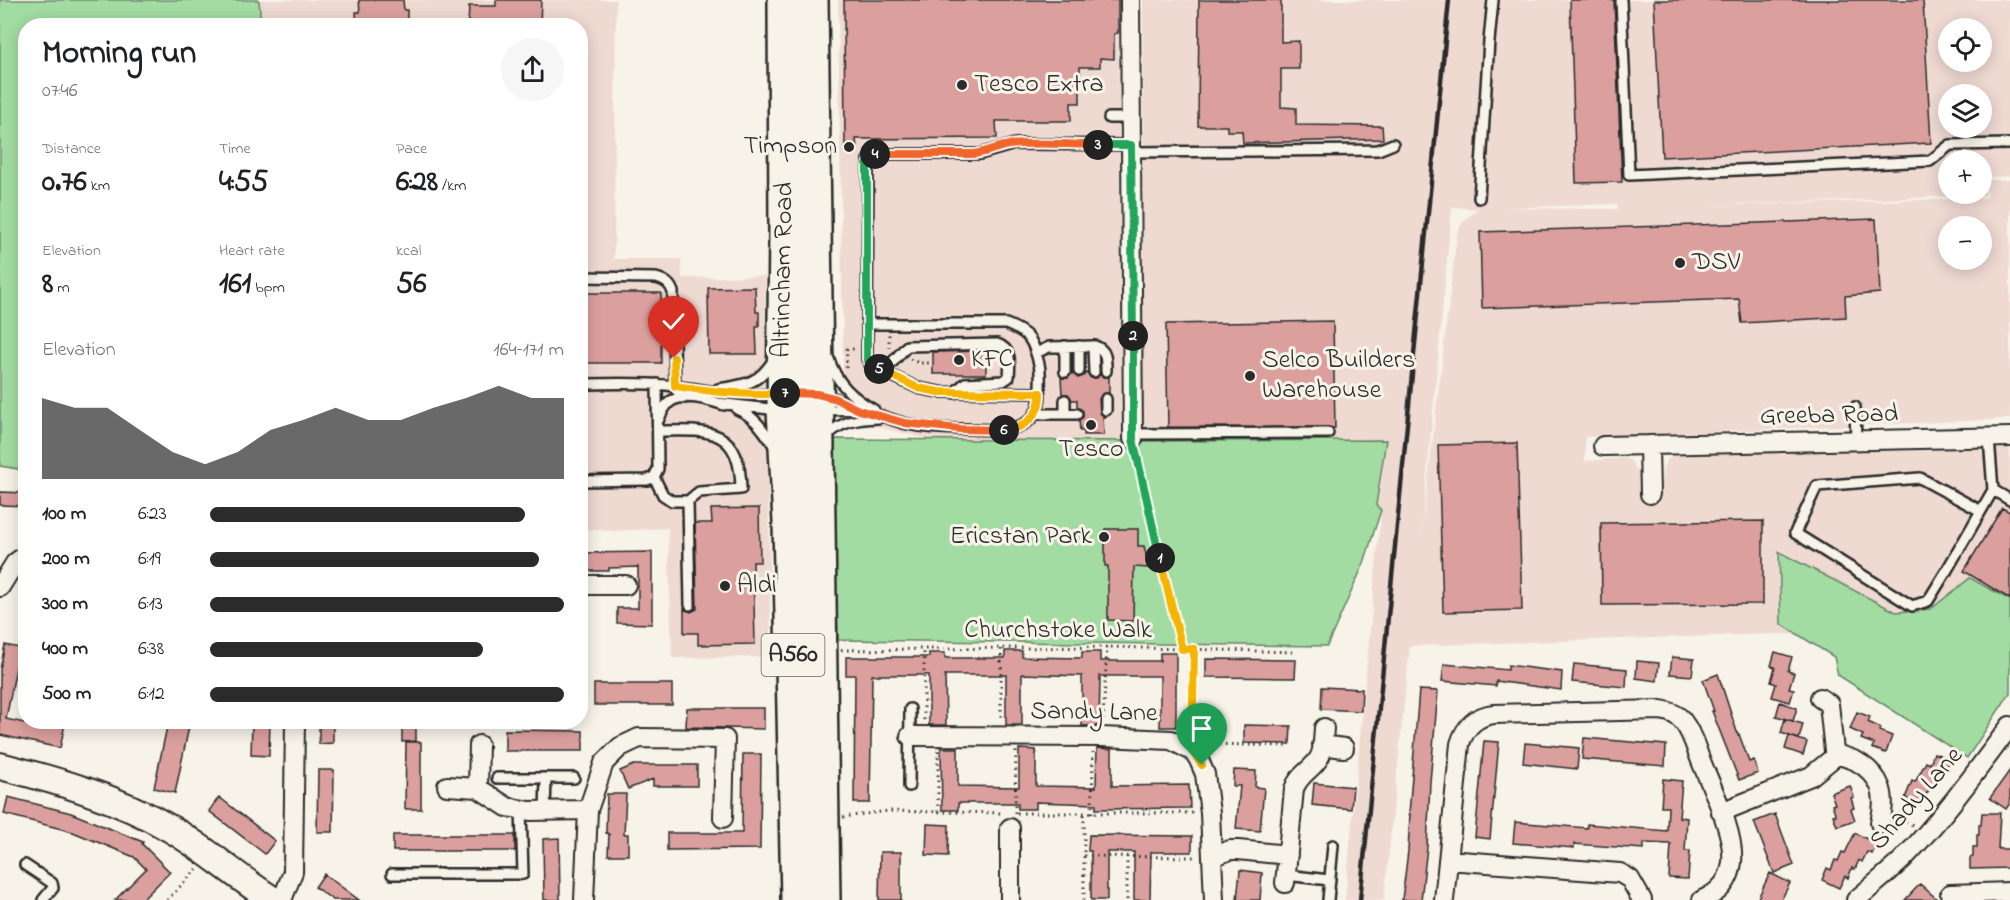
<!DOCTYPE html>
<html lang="en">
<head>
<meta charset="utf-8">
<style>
	:root { --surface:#fff; --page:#f6f6f6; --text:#202124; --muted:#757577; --accent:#2b2b2b }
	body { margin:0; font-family:"Indie Flower",sans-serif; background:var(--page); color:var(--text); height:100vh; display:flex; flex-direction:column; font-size:22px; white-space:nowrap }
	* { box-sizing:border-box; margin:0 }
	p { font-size:20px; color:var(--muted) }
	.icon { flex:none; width:33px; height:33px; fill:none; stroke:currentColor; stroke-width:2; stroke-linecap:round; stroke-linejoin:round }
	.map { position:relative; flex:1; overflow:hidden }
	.sheet { position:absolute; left:18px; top:18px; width:570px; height:711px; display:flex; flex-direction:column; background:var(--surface); border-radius:24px; box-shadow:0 3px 15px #0003 }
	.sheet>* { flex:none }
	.buttons { position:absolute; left:1938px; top:18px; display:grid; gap:12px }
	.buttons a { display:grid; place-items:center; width:54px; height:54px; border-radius:50%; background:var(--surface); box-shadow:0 3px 15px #0003; font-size:30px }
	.pin { position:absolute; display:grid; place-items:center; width:51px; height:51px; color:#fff; margin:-62px -26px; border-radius:50% 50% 50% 0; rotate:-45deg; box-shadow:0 0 6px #0007 }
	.pin .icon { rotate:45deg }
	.km { position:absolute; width:30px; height:30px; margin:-15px; border-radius:50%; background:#222; color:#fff; font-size:16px; line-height:30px; text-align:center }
	.round { display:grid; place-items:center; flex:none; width:63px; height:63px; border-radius:32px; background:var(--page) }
	.head { display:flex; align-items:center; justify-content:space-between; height:102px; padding:0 24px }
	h1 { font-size:33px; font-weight:800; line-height:45px }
	.figures { display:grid; grid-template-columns:repeat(3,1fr); gap:9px; height:102px; padding:6px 24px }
	.figures div { display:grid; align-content:center }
	.figures b { font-size:30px; font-weight:800 }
	.figures small { font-size:16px; font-weight:400 }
	.figures p { font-size:16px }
	.chart { height:168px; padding:12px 24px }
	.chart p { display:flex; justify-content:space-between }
	.chart svg { width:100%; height:108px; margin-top:6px; fill:var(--accent); opacity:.7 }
	ul { padding:0 24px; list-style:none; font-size:20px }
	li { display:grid; grid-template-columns:96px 72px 1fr; align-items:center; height:45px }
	li i { height:15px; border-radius:8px; background:var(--accent) }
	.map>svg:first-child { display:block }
	.built { fill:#efdad2; fill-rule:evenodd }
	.green { fill:#a2dca2; stroke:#668466; stroke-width:1.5 }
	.building { fill:#dba09e; stroke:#2b2b2b; stroke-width:1.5 }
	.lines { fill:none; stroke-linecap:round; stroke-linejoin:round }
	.lane-casing { stroke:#2b2b2b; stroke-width:14 }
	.street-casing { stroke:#2b2b2b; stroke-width:22 }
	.secondary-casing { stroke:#2b2b2b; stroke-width:30 }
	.highway-casing { stroke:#2b2b2b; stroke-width:38 }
	.path { stroke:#2b2b2b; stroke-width:3; stroke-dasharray:1.5 4.5; stroke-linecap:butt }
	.lane { stroke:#f7f3e8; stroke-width:9 }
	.street { stroke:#f7f3e8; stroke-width:18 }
	.secondary { stroke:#f7f3e8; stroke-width:26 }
	.highway { stroke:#f7f3e8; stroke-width:33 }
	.rail { stroke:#2b2b2b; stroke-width:4.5 }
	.split-1-casing { stroke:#fff; stroke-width:12 }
	.split-2-casing { stroke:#fff; stroke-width:12 }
	.split-3-casing { stroke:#fff; stroke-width:12 }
	.split-4-casing { stroke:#fff; stroke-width:12 }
	.split-5-casing { stroke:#fff; stroke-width:12 }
	.split-6-casing { stroke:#fff; stroke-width:12 }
	.split-7-casing { stroke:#fff; stroke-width:12 }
	.split-8-casing { stroke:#fff; stroke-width:12 }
	.split-1 { stroke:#f5b400; stroke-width:8 }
	.split-2 { stroke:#22a559; stroke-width:8 }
	.split-3 { stroke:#22a559; stroke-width:8 }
	.split-4 { stroke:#f0652b; stroke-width:8 }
	.split-5 { stroke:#22a559; stroke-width:8 }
	.split-6 { stroke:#f5b400; stroke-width:8 }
	.split-7 { stroke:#f0652b; stroke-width:8 }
	.split-8 { stroke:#f5b400; stroke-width:8 }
	.poi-dot { fill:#2b2b2b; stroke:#f7f3e8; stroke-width:2 }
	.labels { text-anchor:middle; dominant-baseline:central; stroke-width:6; stroke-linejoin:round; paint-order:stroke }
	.shield { fill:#f7f3e8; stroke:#686764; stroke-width:1.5 }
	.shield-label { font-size:24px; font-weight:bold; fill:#2b2b2b }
	.poi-label { font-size:26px; fill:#2b2b2b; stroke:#f7f3e8; text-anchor:start }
	.street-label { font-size:26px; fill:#2b2b2b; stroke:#f7f3e8 }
</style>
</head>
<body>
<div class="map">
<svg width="2010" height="900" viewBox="0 0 2010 900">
	<rect width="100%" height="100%" fill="#f7f3e8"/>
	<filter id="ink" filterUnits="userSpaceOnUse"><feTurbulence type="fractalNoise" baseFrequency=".0167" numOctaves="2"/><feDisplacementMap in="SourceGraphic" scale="12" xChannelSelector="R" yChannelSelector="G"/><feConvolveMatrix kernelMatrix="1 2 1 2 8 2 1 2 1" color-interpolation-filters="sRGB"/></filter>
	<g filter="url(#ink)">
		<!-- built -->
		<path class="built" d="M0,0h616l-2,259h67l1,19 83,-2 6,381 -99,1 -4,-130 -54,3 -33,-2 -1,-503h-554l-1,444 -25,-4z
			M838,0h280l4,441 -191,-1 -68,-17 -19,5z
			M1143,0h867v176l-27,1 2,18 -281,11 283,-8 -1,-18h24v239l-425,18v24l39,-3 7,3 8,13 3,30 17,-1 4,-35 4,-8 6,-4 95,-5 242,-4v189l-236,-2 -364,12 -26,254h-39l36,-389 -5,-6 9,-65 -242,1zM1948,28h34v34h-34zM1948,94h34v34h-34zM1948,160h34v34h-34zM1617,204l1,5 -117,-1zM1452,207l25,2 -15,14 -5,10 -36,306zM1948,226h34v34h-34z"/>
		<!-- green -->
		<path class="green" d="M0,0h259l2,25 -235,1 -1,444 -25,-4z
			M835,439l308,2 243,-1 -10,65 5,5 -17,53 -37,83 -489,-6 -6,-197z
			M1779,552l117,60 35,-3 39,-31 40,22v93l-43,65 -129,-83 -4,-18 -53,-33z"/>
		<!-- building -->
		<path class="building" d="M359,0h44l1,10h3v16h-50l-1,-14h4z
			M496,0h45l-1,26h-72l1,-20h27z
			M844,0h274v33l-4,1v25l-14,-1v9h-20v36h-9v18h-75l1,17 -141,1 1,10h-12z
			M1199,0h82v42l18,-1v28h-18v38l15,1v17l86,1 1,13 -140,4 -1,-12h-15v-5h-29z
			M1570,0h44l8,182 -46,1z
			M1654,0h269l8,143 -269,14z
			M1876,219l4,74 -35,3 1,21 -104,6 -3,-24 -257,9 -2,-76z
			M755,287l1,25h3v14h-3l1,28h-48l-1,-66z
			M580,293h81v70h-81z
			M1333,321l2,107 -167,-1 -2,-103z
			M986,351v23h-53v-22z
			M1072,372l6,6 5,-2 4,-4 4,6h6l3,-4 3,3h6v16l-7,1 -3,5 1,14 5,4h-2l1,18h-20v-4h-4l-1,-11 4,-3v-6l-6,-4v-7h-5l-4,-6h-6l-1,-16h7z
			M1517,443l5,167 -79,2 -5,-167z
			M0,492l26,1v13l-26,-1z
			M759,508l1,54h-7l2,82 -57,1v-12h-14v-24l7,3 6,-3 -2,-86h17l-1,-14z
			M2002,508l8,4v87l-46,-28z
			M1763,521v83l-161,1 -1,-82z
			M1105,529h33v17h6l5,22 -15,-1 -1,54 -25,-1v-54h-3z
			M652,552v72l-35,-1v-15h21v-41l-29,1v3h-21v-3h-8v-15z
			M5,645l15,3 -14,71 41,9 1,-6 17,2 -5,24 -60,-13v-66z
			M1005,651h17v6l60,1v-6h18v9h60v-8h16v74h-16v-51h-60l-1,50h-17v-50l-60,-2v51h-16v-50h-61l1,50h-17v-50h-57l-2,128h-16l1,-128h-9v-18h83v-4h16v5h60z
			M1775,652l17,5 -4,14 6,2 -5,15 5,1 -4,13 -18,-5 4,-13 -5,-2 4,-15 -4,-1z
			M1672,657l22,2 -2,17 -22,-2z
			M1206,659l90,1 -1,18 -89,-1z
			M1637,661l22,2 -2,18 -21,-3z
			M1444,664l64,6v-5l54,7 -1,18 -65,-9v5l-54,-5z
			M1574,664l53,5 -1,18 -54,-5z
			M1718,674l20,61 1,-1 10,28 5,-2 4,13 -19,7 -27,-69h2l-11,-31z
			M594,684h78v21h-78z
			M1322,687l40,2 -1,22 -40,-2z
			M1419,690l19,1 -8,91 -3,65 -6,53h-19l6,-49 2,-37h-1z
			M1780,702l17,6 -4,13 -17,-5z
			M687,708h77v21l-78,-2z
			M1857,712l13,5 -2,5 13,6 -2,3 13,5 -6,17 -14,-5 2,-4 -13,-5 2,-4 -13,-6z
			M1785,719l18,5 -4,15 -18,-6z
			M168,722h22l-15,71 -21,-5z
			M252,722h18l-1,34 -18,-1z
			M319,722h14v21l-14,1z
			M402,722h14v19l-14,1z
			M1244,725l47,1 -1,18 -46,-1z
			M505,730l78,1v20h-78z
			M1789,736l18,6 -4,13 -18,-6z
			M1584,738l82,7 -1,21 -83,-7z
			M1484,741l15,1 -9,97 -15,-2z
			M406,742h15v67h-16z
			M1525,743l54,5 -2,21 -54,-6z
			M941,748h17v38l61,1v-38l17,1v36l60,1 1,-39 15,1v37l77,-1 1,23 -94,1v-5l-60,-2v7h-18v-6h-60v7h-16z
			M1934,753l16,6 -4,11 -2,-1 -5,11 -3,-1 -3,10 -3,-1 -10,17 -15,-7 7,-17 3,1 11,-20 4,2z
			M743,754h18l-1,95 -93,1v-17h75z
			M634,765h63v21h-44v-7l-25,10 -8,-18z
			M318,770h16l-1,62h-16z
			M1234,770l22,1 -1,16 9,1 -4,43 -24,-2 4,-43h-7z
			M2010,770v33l-4,6 -16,-11z
			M1663,779l19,2 -3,36 8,1 -2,33h5l-2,28 -19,-1 2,-34 -27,-1v6l-70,-5v4l-61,-5 2,-21 72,6v-4l80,7 1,-24h-7z
			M1314,783l39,4 -2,22 -39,-4z
			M1850,786l4,11 -3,1 3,10 -3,1 4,11 -18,6 -4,-11h3l-4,-10 3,-1 -4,-11z
			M607,794h19l-2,40h4v21h-20l1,-21 -3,-1z
			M8,797l63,16 72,29 -1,2 28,28 -28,28h-27l31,-31 -12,-12 -61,-25 -69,-18z
			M219,797l56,44 -10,13 -56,-43z
			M1982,813h18l-2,36h12v19l-40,1v-11l3,-1v-10h4v-12h2v-10h2z
			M1775,814l19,51 -20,8 -20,-51z
			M927,824l22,1 -1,31 -22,-1z
			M1855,833l22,11 -5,10 -5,-2 -5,10 -3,-2 -4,9 -3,-1 -4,10 -3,-2 -6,12 -17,-8 5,-12 4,2 4,-10 3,1 4,-9 3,1z
			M393,835h122v16h-122z
			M1089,835l103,1v16h-41l-1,48h-16v-48h-27v48h-16v-49h-3z
			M559,838l1,62h-16l-1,-61z
			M880,852h21v48h-22z
			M1240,870l22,3 -2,27h-23z
			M1770,873l20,10 -9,17h-24z
			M324,874l35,26h-26l-18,-13z
			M1920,884l18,16h-33z"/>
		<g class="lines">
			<defs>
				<path id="lane" d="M1621,0l8,175 301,-14 20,-16 60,-1
					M1109,118h21
					M1132,152l246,-2 15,-6
					M1479,198l10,-157 4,-41
					M580,277l76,1c8,2 14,5 17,14l2,97 10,9
					M1065,346v26
					M1079,346v25
					M1093,346l1,26
					M1036,353l13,-6 46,-1c12,4 11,14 11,25
					M829,359c7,24 24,39 45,51
					M879,369l9,-2 19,-21 90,-2c15,5 13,19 12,33l-6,4 -38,2 -11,10
					M580,384c31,0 62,-2 93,2 35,4 70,12 105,8
					M718,389c27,-4 41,-5 56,-30
					M1040,393l-101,-1 -21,-4 -47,-22 -4,-7 1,-199 4,-5 7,-1h101l35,-10 116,1
					M822,395l12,3 22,11
					M1065,400v14
					M718,403l60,7
					M1855,407l1,34
					M737,409c19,8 27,22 38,38
					M822,410c13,0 28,-2 41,1 14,3 27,8 40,12 21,5 43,6 65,6 31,1 73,7 72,-38 0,-9 1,-18 -1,-27 -6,-25 -10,-31 -33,-40h-137
					M1106,410v-11
					M1035,414h42
					M658,421c3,-7 6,-15 13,-20 14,-8 39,-1 53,4
					M1133,434l195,-1
					M826,437c14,-16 32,-18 52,-19
					M1989,438l4,52 17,10
					M654,477l9,18 9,6h16l11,-9 42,-3c-1,-62 -32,-59 -83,-58
					M580,481l67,-1 7,-3 4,-8 -1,-85
					M688,501l2,104
					M1981,511l-61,-33 -103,8 -22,47 117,73 16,-5 19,-31 46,-80
					M497,778h49l-1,33
					M546,778h28
					M909,786l1,-77
					M25,865l27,18 1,5 -10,12
					M392,874h131l-2,-65
					M1286,875l43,5
					M1328,900l5,-55"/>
				<path id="street" d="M1130,0l3,439
					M1649,445l1,49
					M1603,446l407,-9
					M580,585h46
					M0,587l15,-24 11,-8
					M1820,698l9,6 5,47c6,6 14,6 22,10 26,15 31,34 24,62
					M910,736l192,1 69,3 21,11 6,7 7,16 5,39 4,87
					M1322,745l22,3
					M447,786l31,2 29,19 23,4 58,-1
					M478,788l1,-43
					M1721,812l90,-36 27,-22
					M1212,857l18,-7h8l50,5
					M1448,860l172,13 10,6 12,21
					M1285,883l9,-94c5,-15 18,-19 25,-31 5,-8 4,-21 5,-30
					M1950,894l60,-2
					M282,900l11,-28 2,-150
					M584,900l4,-90 16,-47 16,-16 19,-9 86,1 -2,79
					M1010,900v-72
					M1444,900l16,-156c5,-17 16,-28 34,-30l166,-4c9,1 19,5 24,13 8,10 12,26 17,38 11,28 34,72 31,101 -2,19 -13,31 -30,38
					M1856,900c15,-13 31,-26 46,-40 40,-41 74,-88 108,-134"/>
				<path id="secondary" d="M0,766c59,15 118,32 171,63 36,21 67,49 102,71"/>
				<path id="highway" d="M785,0l1,232 -2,178 6,112 8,378
					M811,0l12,900"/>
			</defs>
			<!-- lane casing -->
			<use href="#lane" class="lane-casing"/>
			<!-- street casing -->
			<use href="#street" class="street-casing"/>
			<!-- secondary casing -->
			<use href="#secondary" class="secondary-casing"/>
			<!-- highway casing -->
			<use href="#highway" class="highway-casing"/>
			<!-- path -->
			<path class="path" d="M889,348v-14
				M910,359l9,4h14
				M846,368l1,-19h10
				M1136,455l46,194
				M1001,649v71
				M841,650l266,-3 188,5
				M924,720v-71
				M1103,720l4,-73
				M1193,734l1,-85
				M1207,744l82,2
				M938,812v-62
				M1900,812l2,8 11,5
				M1015,813l1,-62
				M1017,813h176
				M1092,813l1,-61
				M843,817l45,-6 116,2
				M1084,856l114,1
				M167,900l30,-31
				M1084,900v-86
				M1127,900v-43"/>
			<!-- lane -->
			<use href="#lane" class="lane"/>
			<!-- street -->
			<use href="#street" class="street"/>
			<!-- secondary -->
			<use href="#secondary" class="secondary"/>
			<!-- highway -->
			<use href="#highway" class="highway"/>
			<!-- rail -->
			<path class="rail" d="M1360,900l89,-900"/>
		</g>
	</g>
	<g class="lines" filter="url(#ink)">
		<defs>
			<path id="split-1" d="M1160,558l22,91h12l-2,102 10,14"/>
			<path id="split-2" d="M1133,336v103l27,119"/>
			<path id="split-3" d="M1098,145h33l2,191"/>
			<path id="split-4" d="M875,154h98c13,-1 23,-7 36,-9 28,-4 60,0 89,0"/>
			<path id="split-5" d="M875,154l-5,3 -3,8v194l4,7 8,3"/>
			<path id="split-6" d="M879,369l39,19 21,4 101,1c1,22 -15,36 -36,37"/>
			<path id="split-7" d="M785,393l32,1 17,4 25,12 46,13 54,6 45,1"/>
			<path id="split-8" d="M674,358l1,28c37,6 72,10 110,7"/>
		</defs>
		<!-- split-1 casing -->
		<use href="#split-1" class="split-1-casing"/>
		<!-- split-2 casing -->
		<use href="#split-2" class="split-2-casing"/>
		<!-- split-3 casing -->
		<use href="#split-3" class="split-3-casing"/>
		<!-- split-4 casing -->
		<use href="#split-4" class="split-4-casing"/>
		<!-- split-5 casing -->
		<use href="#split-5" class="split-5-casing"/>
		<!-- split-6 casing -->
		<use href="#split-6" class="split-6-casing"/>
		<!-- split-7 casing -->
		<use href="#split-7" class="split-7-casing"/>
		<!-- split-8 casing -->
		<use href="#split-8" class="split-8-casing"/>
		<!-- split-1 -->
		<use href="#split-1" class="split-1"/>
		<!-- split-2 -->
		<use href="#split-2" class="split-2"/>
		<!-- split-3 -->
		<use href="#split-3" class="split-3"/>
		<!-- split-4 -->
		<use href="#split-4" class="split-4"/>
		<!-- split-5 -->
		<use href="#split-5" class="split-5"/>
		<!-- split-6 -->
		<use href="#split-6" class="split-6"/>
		<!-- split-7 -->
		<use href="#split-7" class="split-7"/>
		<!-- split-8 -->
		<use href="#split-8" class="split-8"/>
	</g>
	<!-- markers -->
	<g class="poi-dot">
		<circle cx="962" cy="85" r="6"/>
		<circle cx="849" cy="147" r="6"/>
		<circle cx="1680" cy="263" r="6"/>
		<circle cx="959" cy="360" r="6"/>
		<circle cx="1250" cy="376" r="6"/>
		<circle cx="1091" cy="425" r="6"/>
		<circle cx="1104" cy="537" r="6"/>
		<circle cx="725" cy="586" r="6"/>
	</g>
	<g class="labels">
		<!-- shield labels -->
		<rect class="shield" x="761.5" y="634" width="63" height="42" rx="4.5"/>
		<g class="shield-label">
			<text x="793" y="655">A560</text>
		</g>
		<!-- poi labels -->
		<g class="poi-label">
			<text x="974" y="85">Tesco Extra</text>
			<text x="837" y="147" text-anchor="end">Timpson</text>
			<text x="1692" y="263">DSV</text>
			<text x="971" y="360">KFC</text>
			<text x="1262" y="361">Selco Builders<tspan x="1262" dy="30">Warehouse</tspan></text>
			<text x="1091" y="450" text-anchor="middle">Tesco</text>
			<text x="1092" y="537" text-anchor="end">Ericstan Park</text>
			<text x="737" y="586">Aldi</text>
		</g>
		<!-- street labels -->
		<g class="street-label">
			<text transform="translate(784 270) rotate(-89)">Altrincham Road</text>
			<text transform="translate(1829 416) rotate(-1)">Greeba Road</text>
			<text x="1058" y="631">Churchstoke Walk</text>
			<text transform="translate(1094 713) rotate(1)">Sandy Lane</text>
			<text transform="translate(1917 799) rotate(-49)">Shady Lane</text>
		</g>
	</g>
</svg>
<div class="buttons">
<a><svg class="icon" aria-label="locate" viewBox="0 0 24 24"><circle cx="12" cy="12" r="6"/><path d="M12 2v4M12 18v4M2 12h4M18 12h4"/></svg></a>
<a><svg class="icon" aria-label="layers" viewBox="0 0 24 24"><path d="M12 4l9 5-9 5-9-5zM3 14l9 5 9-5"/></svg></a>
<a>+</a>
<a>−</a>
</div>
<div class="pin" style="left:1202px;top:765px;background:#1e9e55"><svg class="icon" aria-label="arrive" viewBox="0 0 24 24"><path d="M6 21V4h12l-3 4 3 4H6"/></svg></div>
<div class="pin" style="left:674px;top:358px;background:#d93025"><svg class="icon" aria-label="check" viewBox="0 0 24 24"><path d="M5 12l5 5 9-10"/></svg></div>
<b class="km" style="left:1160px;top:558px">1</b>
<b class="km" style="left:1133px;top:336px">2</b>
<b class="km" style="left:1098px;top:145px">3</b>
<b class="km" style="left:875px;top:154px">4</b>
<b class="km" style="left:879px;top:369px">5</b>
<b class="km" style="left:1004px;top:430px">6</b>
<b class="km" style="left:785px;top:393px">7</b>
<section class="sheet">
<div class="head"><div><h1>Morning run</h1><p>07:46</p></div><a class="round"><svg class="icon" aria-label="share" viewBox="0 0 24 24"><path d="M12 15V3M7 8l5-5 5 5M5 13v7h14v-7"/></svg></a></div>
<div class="figures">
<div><p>Distance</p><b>0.76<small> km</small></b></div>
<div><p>Time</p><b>4:55</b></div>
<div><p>Pace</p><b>6:28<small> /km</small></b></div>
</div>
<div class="figures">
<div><p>Elevation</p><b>8<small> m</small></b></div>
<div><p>Heart rate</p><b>161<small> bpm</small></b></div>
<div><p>kcal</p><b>56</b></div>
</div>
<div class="chart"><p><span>Elevation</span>164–171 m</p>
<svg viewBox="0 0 160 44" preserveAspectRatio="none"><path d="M0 44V11L10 15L20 15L30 24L40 33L50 38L60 33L70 24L80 20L90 15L100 20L110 20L120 15L130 11L140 6L150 11L160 11V44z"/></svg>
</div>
<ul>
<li><b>100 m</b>6:23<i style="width:89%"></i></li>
<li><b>200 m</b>6:19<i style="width:93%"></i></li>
<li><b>300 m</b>6:13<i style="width:100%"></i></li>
<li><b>400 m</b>6:38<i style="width:77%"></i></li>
<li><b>500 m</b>6:12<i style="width:100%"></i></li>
</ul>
</section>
</div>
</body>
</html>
